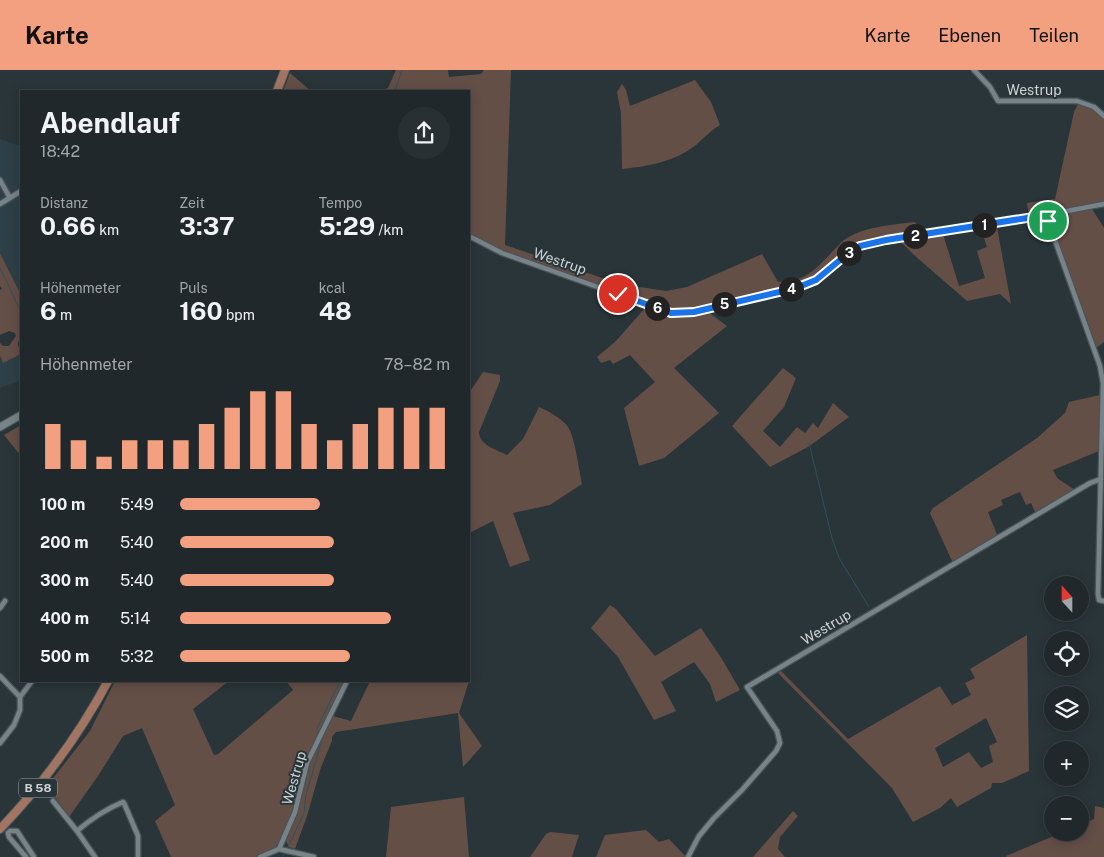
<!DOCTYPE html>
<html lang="de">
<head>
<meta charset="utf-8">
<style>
	:root { --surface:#20282b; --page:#283033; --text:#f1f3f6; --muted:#a2a6a9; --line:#3d4447; --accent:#f2a07f }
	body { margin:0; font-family:"Public Sans",sans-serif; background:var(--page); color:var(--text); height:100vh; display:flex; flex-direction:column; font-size:19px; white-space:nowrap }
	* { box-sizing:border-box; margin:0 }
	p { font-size:16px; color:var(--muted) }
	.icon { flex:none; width:28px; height:28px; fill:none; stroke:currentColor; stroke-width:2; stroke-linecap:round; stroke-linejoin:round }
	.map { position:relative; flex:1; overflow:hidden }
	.panel { position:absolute; left:20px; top:20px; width:450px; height:592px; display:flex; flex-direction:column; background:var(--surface); border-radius:0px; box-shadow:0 2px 12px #0003,0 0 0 1px var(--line) }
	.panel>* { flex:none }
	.needle { width:32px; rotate:339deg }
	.tools { position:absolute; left:1044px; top:506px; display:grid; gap:10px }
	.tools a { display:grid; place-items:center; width:45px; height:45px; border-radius:50%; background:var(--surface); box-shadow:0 2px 12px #0003,0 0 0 1px var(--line); font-size:25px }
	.pin { position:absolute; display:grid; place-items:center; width:42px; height:42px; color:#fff; margin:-21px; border:2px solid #fff; border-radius:50%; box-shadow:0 1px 5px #0007 }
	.km { position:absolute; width:25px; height:25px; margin:-12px; border-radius:50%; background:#222; color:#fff; font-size:14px; line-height:25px; text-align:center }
	.round { display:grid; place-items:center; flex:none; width:52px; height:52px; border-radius:26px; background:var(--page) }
	.summary { display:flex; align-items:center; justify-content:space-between; height:85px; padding:0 20px }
	h1 { font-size:28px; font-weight:700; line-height:38px }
	.figures { display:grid; grid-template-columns:repeat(3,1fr); gap:8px; height:85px; padding:5px 20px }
	.figures div { display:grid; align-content:center }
	.figures b { font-size:25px; font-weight:700 }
	.figures small { font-size:14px; font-weight:400 }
	.figures p { font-size:14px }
	.chart { height:140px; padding:10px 20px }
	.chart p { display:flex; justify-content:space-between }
	.chart svg { width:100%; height:90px; margin-top:5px; stroke:var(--accent); stroke-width:6 }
	ul { padding:0 20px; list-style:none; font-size:16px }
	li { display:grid; grid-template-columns:80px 60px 1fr; align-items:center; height:38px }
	li i { height:12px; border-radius:6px; background:var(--accent) }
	header { display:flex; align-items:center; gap:30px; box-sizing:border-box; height:70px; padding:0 25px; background:var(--accent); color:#111 }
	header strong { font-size:24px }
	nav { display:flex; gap:28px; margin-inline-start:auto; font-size:18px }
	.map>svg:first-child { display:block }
	.built { fill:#2e4047 }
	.green { fill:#644f47; fill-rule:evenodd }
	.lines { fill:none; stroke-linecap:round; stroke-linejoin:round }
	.stream { stroke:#2c525f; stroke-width:1 }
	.street-casing { stroke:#4a5457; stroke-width:7 }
	.secondary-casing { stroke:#4a5457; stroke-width:9 }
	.primary-casing { stroke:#4a5457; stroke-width:10 }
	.street { stroke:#778388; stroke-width:4.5 }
	.secondary { stroke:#778388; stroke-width:7 }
	.primary { stroke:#a27562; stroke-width:8 }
	.route-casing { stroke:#fff; stroke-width:10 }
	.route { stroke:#1a73e8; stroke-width:6 }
	.labels { text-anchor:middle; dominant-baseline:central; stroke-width:4; stroke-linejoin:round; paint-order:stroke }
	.shield { fill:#2a3539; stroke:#9ca4a7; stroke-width:1 }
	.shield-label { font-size:12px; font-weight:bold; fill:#cdd4d6 }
	.street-label { font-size:14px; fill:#cdd4d6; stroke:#2a3539 }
</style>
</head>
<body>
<header>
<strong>Karte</strong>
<nav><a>Karte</a><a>Ebenen</a><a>Teilen</a></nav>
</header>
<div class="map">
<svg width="1104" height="787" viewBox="0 0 1104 787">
	<rect width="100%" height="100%" fill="#2a3539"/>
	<!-- built -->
	<path class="built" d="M0,69l21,7v149l-21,-42z
		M21,284v26l-21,8v-32l3,7z"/>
	<!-- green -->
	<path class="green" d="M396,0h52l1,7 32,-3 3,-4h27l-6,175 115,39 46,7 21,-4 75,-33 16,28c30,0 39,-15 58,-34 3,-3 7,-8 11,-10 20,-12 45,-13 68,-16l4,6 -2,6 -57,11 -44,35 -20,7 -103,22 -24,2 -166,-59 -34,-17v-144h-88l7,-3z
		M290,3l21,18h-28z
		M695,10l16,22 9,23c-11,7 -15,12 -24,20 -22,17 -47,21 -74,24l-1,-56 -4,-21 5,-8 4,6 4,16z
		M1078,34l14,4 12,11v84l-75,13 -2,-13 28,-4 19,-87z
		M1092,139l12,19v114l-8,6 -48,-130z
		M997,157l14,77 -11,-10 -33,7 -53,-46 -15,-15 44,-6 16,52 26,-8 -8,-27 10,-4 -6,-18z
		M0,183l21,42v45l-3,2v4l3,3v5l-18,9 -3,-7v-13l3,3h6l7,-10 -1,-3 -6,-2 -9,4v-45l2,-1 -2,-3z
		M646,237l22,8 39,-4 20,15 -53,42 45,45 -55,45 -25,8 -15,-58 31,-26 -25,-27 -17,9 -3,-4 -9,3 -4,-6 19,-16z
		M783,298l13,10 -12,29 -21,24 17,16 17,-20 8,6 8,-10 5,5 15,-25 16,14 -41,30 -38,20 -38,-41z
		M483,302l17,3v6l-21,51c0,13 18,18 28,23l16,-16 16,-32c9,4 23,11 29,20 7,10 11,44 14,57l-32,21 -37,8 17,47 -20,7 -17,-46 -24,12v-140z
		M1100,325l-1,56 -46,19 4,8 18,12 -39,24 -5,-11 -5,2 -6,-13 -19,8 2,5 -15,7 10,25 -45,26 -23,-50 3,-5 104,-70 28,-25 4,-11z
		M21,355v31l-17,-21z
		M610,535l6,4 39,47 46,-28 21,31 18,31 -24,12 -6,-18 -16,-22 -33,20 15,29 -22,9 -36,-63 -27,-29z
		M1027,565l2,136 -27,12h-10l-1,5 -34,19 -6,-9 -11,10 -27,14 -21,-34 -114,-115 3,-2 67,68 92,-53 12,19 19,-10 -6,-12 10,-5 -5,-9zM986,648l11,24 -8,4 4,16 -12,6 -12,-16 -26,15 -8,-19z
		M115,611h114l-36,28 21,46 4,-1 75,-64 -7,-9h58l-38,81 -16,60 -11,21 -4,5 -18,9h-86l-16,-36 20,-16 -33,-77 -19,8 -25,40 -29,41 -22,-31 43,-55z
		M370,611h99l-10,32 23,33 -19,21 -5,-54 -122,19 -4,5v4l-11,26 -14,49 -12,33 -6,-2 -3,-6c12,-25 14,-53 24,-79 6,-16 15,-31 23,-46l18,5z
		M464,727l5,60h-83l5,-50z
		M1095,736l9,2v49h-97l-1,-1 55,-23 19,-1v-7l14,-6z
		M793,741l5,5 -18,21 -2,12 7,8h-32z
		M646,760l13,12 10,-3 17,18h-90l9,-22z
		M550,762l29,3 -7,22h-42l16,-23z"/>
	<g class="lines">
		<!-- stream -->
		<path class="stream" d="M392,21l4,-3 6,-18
			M0,198l21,44
			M809,373l23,95 7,20 30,49
			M319,665l-2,-7 23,-47
			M288,777l16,-34 2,-18 15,-52v-2
			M282,787l2,-3"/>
		<defs>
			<path id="street" d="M974,0l16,17 8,14h79l17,6 10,9
				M0,110l10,18
				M0,134l21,-13
				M1046,145l54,151 3,17 -5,211 1,6 5,1
				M469,166l33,17 169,60h11l114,-25 21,-8 29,-25 14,-9 26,-6 160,-25 58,-11
				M0,538l5,-7
				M0,606l20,21
				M0,673l14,-18 6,-15v-13l12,-16
				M53,731l24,30c14,-12 29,-22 46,-29l1,1 14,33v21
				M77,761l18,26
				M279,779l16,-37 12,-49 40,-82
				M279,779l35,8
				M26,787l-17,-20 -1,-4 2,-2h7l17,26
				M260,787l19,-8
				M688,787l11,-21 15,-18 28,-28 34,-39 4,-8 -3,-12 -30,-44 343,-204 11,-4"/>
			<path id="secondary" d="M0,357l21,-12"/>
			<path id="primary" d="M277,21l8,-21
				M0,759c44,-46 78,-92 108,-148"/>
		</defs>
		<!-- street casing -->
		<use href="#street" class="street-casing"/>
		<!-- secondary casing -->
		<use href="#secondary" class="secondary-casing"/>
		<!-- primary casing -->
		<use href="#primary" class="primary-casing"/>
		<!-- street -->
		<use href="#street" class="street"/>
		<!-- secondary -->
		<use href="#secondary" class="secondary"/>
		<!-- primary -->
		<use href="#primary" class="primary"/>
	</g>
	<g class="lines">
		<defs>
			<path id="route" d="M618,224l53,19 23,-1 102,-24 20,-8 30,-25 14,-9 26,-6 160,-25 2,6"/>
		</defs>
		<!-- route casing -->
		<use href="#route" class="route-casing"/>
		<!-- route -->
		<use href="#route" class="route"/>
	</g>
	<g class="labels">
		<!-- shield labels -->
		<rect class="shield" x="19" y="708.5" width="38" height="19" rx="4"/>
		<g class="shield-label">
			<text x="38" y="718">B 58</text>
		</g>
		<!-- street labels -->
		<g class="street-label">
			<text x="1034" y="20">Westrup</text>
			<text transform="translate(560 191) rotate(19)">Westrup</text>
			<text transform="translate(826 557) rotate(-31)">Westrup</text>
			<text transform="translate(294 708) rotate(-74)">Westrup</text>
		</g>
	</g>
</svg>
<div class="tools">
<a><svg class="needle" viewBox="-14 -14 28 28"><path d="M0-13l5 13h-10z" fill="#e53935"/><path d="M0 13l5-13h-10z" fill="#a2a6a9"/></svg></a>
<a><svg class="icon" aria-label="locate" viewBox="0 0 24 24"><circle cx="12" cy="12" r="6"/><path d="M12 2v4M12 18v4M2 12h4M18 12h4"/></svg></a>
<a><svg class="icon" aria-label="layers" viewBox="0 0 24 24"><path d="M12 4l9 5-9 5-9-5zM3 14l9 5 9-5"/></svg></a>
<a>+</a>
<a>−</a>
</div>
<div class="pin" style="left:1048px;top:151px;background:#1e9e55"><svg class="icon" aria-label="arrive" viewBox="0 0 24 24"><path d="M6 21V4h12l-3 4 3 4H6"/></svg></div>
<div class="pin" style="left:618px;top:224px;background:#d93025"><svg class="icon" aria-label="check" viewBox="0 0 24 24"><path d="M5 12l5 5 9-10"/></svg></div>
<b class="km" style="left:984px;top:155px">1</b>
<b class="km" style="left:915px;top:166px">2</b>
<b class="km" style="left:849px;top:183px">3</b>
<b class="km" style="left:791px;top:219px">4</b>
<b class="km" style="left:724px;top:234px">5</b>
<b class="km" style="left:657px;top:238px">6</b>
<section class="panel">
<div class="summary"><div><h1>Abendlauf</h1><p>18:42</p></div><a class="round"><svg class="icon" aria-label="share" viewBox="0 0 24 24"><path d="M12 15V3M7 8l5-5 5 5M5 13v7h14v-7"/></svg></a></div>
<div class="figures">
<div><p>Distanz</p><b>0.66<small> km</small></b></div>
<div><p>Zeit</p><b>3:37</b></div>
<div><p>Tempo</p><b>5:29<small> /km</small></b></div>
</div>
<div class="figures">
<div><p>Höhenmeter</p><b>6<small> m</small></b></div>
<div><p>Puls</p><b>160<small> bpm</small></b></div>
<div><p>kcal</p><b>48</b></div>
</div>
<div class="chart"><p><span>Höhenmeter</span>78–82 m</p>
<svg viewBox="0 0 160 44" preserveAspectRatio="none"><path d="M5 44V22M15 44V30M25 44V38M35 44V30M45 44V30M55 44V30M65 44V22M75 44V14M85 44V6M95 44V6M105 44V22M115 44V30M125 44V22M135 44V14M145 44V14M155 44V14"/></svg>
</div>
<ul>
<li><b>100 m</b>5:49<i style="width:52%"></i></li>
<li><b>200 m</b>5:40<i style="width:57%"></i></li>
<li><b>300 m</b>5:40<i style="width:57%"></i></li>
<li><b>400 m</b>5:14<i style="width:78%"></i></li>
<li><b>500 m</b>5:32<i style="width:63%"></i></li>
</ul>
</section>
</div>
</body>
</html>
